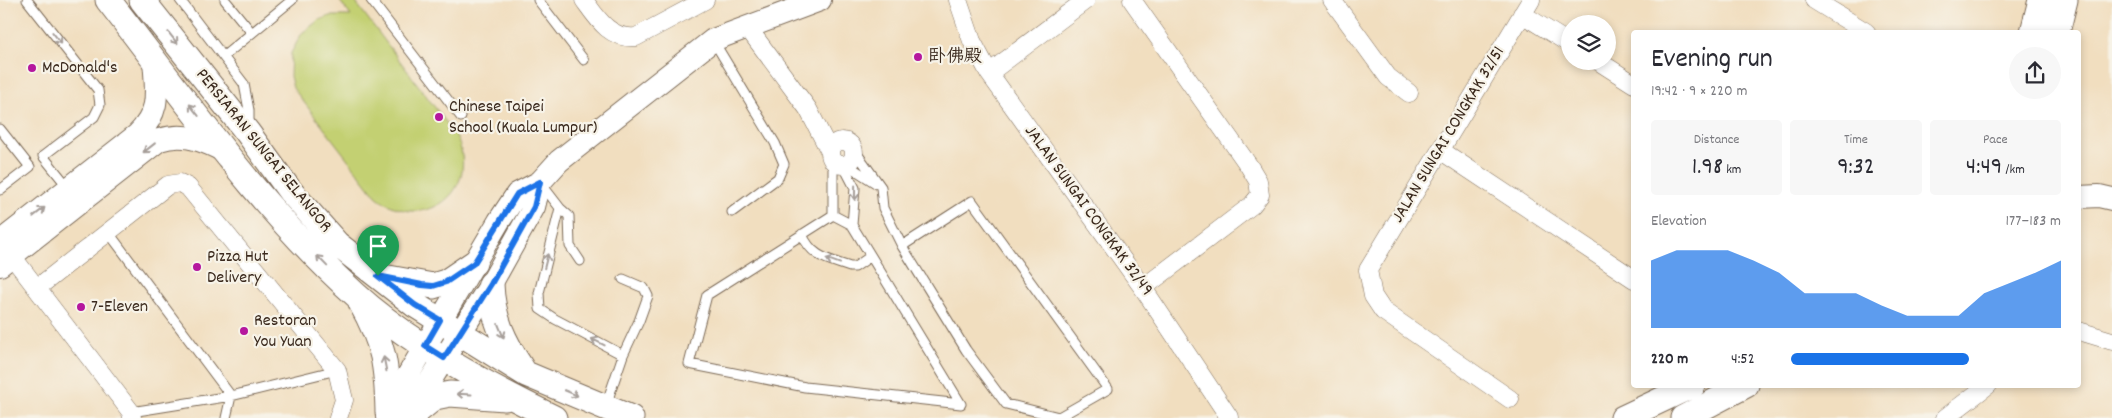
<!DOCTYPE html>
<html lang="en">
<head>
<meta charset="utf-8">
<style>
	:root { --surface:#fff; --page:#f7f7f7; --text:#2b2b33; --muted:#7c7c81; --accent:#1a73e8 }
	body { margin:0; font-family:Dekko,"LXGW WenKai TC",sans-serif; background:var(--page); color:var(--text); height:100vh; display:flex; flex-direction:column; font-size:19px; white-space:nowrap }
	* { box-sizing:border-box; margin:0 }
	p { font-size:16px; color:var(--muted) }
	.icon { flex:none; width:28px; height:28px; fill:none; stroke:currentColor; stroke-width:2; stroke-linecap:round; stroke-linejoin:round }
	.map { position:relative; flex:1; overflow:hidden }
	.drawer { position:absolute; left:1631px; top:30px; width:450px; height:358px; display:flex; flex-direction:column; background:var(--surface); border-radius:5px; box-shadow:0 2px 8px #0003 }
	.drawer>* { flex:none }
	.buttons { position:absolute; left:1561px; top:15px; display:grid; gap:10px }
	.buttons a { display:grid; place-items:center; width:55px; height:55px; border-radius:50%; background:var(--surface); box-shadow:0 2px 8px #0003; font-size:25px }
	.pin { position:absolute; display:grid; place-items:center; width:42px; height:42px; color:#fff; margin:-51px -21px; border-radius:50% 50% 50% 0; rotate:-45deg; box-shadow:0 0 5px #0007 }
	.pin .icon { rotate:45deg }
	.round { display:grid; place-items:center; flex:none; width:52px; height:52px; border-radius:26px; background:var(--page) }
	.summary { display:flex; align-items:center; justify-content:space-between; height:85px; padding:0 20px }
	h1 { font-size:28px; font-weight:600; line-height:38px }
	.stats { display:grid; grid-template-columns:repeat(3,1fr); gap:8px; height:85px; padding:5px 20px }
	.stats div { display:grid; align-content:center; border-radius:5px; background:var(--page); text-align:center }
	.stats b { font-size:25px; font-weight:600 }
	.stats small { font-size:14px; font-weight:400 }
	.stats p { font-size:14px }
	.chart { height:140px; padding:10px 20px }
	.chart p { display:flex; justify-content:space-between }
	.chart svg { width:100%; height:90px; margin-top:5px; fill:var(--accent); opacity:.7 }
	ul { padding:0 20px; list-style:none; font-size:16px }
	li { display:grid; grid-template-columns:80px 60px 1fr; align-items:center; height:38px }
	li i { height:12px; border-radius:6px; background:var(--accent) }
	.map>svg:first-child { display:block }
	.green { fill:#c3d072; stroke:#7f7d48 }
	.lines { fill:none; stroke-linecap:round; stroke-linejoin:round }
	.service-casing { stroke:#7b6956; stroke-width:11 }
	.minor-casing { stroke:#7b6956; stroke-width:19 }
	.tertiary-casing { stroke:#7b6956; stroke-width:24 }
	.secondary-casing { stroke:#7b6956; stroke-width:27 }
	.service { stroke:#fff; stroke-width:9 }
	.minor { stroke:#fff; stroke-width:18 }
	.tertiary { stroke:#fff; stroke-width:22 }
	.secondary { stroke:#fff; stroke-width:25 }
	.oneway { stroke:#a79f9a }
	.route-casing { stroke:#fff; stroke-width:10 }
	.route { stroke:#1a73e8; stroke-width:6 }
	.poi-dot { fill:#b5179e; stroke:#f7f3e8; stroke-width:2 }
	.labels { text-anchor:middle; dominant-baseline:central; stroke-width:4.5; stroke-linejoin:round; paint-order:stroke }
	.poi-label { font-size:18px; fill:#3b2a1e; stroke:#f7f3e8; text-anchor:start }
	.street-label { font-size:18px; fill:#3b2a1e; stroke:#f7f3e8 }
</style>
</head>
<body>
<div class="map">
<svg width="2112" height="418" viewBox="0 0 2112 418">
	<rect width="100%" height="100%" fill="#f7f3e8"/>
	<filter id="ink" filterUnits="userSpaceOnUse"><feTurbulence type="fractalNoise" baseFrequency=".02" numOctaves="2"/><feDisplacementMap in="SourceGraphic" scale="10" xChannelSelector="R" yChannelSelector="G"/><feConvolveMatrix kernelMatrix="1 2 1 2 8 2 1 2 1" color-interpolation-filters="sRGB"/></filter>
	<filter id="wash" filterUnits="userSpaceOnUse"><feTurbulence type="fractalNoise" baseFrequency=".0096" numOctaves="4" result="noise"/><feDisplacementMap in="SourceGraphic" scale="20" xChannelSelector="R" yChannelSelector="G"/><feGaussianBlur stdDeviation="1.12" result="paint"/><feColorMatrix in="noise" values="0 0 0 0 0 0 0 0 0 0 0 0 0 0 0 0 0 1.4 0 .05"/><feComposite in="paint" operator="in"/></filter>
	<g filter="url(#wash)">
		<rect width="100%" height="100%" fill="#f1debf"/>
		<!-- green -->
		<path class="green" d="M339,0h15l101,134c29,56 -31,102 -79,62l-83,-108 -3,-12 1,-23 11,-20 17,-13 11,-4h21z"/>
	</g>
	<g filter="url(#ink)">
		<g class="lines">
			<defs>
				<path id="service" d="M27,0l71,90 2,15 -6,12 -51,39 25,31
					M180,0l64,84 5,26v15
					M225,0l27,33
					M371,0l90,117
					M538,0l46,60
					M713,40l62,103 9,21 -6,14 -46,34
					M224,56l68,-56
					M0,129l30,38 -30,23
					M853,148l28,39 2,21 19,38 64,104 40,54 53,13 49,-28 -136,-188 -70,45
					M846,164l31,20
					M843,165l12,23 -3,37
					M543,186l17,22 -21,85 1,16 15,10 68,36 -17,50
					M560,208l9,8 1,30 10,15
					M833,215l19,10 109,179 -156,-17 -116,-23 18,-69z
					M833,215v-54
					M109,233l122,163 -5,22
					M802,234c10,24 26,25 48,33h5l16,-11
					M623,355l16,-34 9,-25 -4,-8 -21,-9
					M131,412l100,-16 106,-26"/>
				<path id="minor" d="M584,0c13,18 26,40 52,37l69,-37
					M958,0l14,41 17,32 154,215 86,129
					M1132,0l117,166 9,15 2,14 -8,10 -109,83
					M1332,0l56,77 21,16
					M1814,0l52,32
					M1522,14l48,30
					M748,28l60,81 22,43
					M1598,61l36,23
					M989,73l97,-73
					M830 153a12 12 0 1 1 24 0a12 12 0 1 1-24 0Z
					M1440,150l194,129
					M12,256l119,156 1,6
					M37,288l131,-103 12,-2 8,4 149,183 7,30 -6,18
					M2079,331l33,10
					M1510,399l-127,-88 -10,-15 -5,-26 163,-270
					M1945,418l43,-33"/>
				<path id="tertiary" d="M2079,197l20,-1 13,3
					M0,242l137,-107c25,-25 19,-43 17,-76
					M0,265l159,-125c25,-8 44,0 67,12
					M408,416l83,-132 43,-77 6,-25 19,-21 154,-121 107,-40
					M387,417l14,-30 98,-166 18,-27 23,-12"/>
				<path id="secondary" d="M108,0c78,100 153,210 248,295 54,49 132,91 198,123
					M142,0l106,133 42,58 47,53 78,61 111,69 105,44
					M2033,32l8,-32
					M2057,32l8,-32
					M383,277l50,9 13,-4 28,-19
					M491,284c1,33 13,58 31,85
					M361,303c23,41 26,63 27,109
					M409,418l26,-21 15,-3 55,4
					M1623,418l70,-33
					M1683,418l63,-33"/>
			</defs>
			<!-- service casing -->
			<use href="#service" class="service-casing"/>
			<!-- minor casing -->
			<use href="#minor" class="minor-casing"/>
			<!-- tertiary casing -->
			<use href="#tertiary" class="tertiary-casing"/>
			<!-- secondary casing -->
			<use href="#secondary" class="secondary-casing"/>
			<!-- service -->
			<use href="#service" class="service"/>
			<!-- minor -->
			<use href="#minor" class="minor"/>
			<!-- tertiary -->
			<use href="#tertiary" class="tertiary"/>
			<!-- secondary -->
			<use href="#secondary" class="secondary"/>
		</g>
		<!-- one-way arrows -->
		<defs><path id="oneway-shaft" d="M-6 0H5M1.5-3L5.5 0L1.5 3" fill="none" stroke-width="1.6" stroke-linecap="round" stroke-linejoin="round" transform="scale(1.25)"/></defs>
		<g class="oneway">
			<use href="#oneway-shaft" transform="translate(57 38) rotate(52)"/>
			<use href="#oneway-shaft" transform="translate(173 38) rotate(51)"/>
			<use href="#oneway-shaft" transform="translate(194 110) rotate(-128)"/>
			<use href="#oneway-shaft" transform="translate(149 148) rotate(142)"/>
			<use href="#oneway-shaft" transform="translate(855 193) rotate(91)"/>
			<use href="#oneway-shaft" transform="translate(39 212) rotate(-38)"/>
			<use href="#oneway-shaft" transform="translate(322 261) rotate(-134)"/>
			<use href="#oneway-shaft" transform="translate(546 261) rotate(-76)"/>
			<use href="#oneway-shaft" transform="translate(833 261) rotate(-160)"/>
			<use href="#oneway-shaft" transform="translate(501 331) rotate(68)"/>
			<use href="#oneway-shaft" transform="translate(598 342) rotate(-153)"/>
			<use href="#oneway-shaft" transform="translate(385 364) rotate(-101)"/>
			<use href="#oneway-shaft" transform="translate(571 393) rotate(23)"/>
			<use href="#oneway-shaft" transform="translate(464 394) rotate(-177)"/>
		</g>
	</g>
	<g class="lines" filter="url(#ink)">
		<defs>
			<path id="route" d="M540,182l-6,25 -43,77 -47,74 -19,-12 15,-26 -25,-15 -37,-29 44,9 11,1 13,-4 28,-19 43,-69z"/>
		</defs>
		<!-- route casing -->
		<use href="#route" class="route-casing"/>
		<!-- route -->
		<use href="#route" class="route"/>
	</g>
	<!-- markers -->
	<g class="poi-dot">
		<circle cx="918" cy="57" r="5"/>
		<circle cx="32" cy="68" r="5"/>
		<circle cx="439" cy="117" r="5"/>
		<circle cx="197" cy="267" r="5"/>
		<circle cx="81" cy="307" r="5"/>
		<circle cx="244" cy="331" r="5"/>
	</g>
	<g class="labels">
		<!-- poi labels -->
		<g class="poi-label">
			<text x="928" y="57">卧佛殿</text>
			<text x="42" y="68">McDonald's</text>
			<text x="449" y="107">Chinese Taipei<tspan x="449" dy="21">School (Kuala Lumpur)</tspan></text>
			<text x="207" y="257">Pizza Hut<tspan x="207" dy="21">Delivery</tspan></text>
			<text x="91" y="307">7-Eleven</text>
			<text x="254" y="321">Restoran<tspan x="254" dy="21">You Yuan</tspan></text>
		</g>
		<!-- street labels -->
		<g class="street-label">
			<text transform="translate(1449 135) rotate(-59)">JALAN SUNGAI CONGKAK 32/51</text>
			<text transform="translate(263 151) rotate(51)">PERSIARAN SUNGAI SELANGOR</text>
			<text transform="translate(1088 211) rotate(54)">JALAN SUNGAI CONGKAK 32/49</text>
		</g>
	</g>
</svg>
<div class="buttons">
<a><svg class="icon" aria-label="layers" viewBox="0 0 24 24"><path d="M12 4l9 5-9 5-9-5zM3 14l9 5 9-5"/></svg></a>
</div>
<div class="pin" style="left:378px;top:276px;background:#1e9e55"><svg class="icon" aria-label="arrive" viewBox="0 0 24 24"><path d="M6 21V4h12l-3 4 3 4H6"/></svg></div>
<section class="drawer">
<div class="summary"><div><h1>Evening run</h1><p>19:42 · 9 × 220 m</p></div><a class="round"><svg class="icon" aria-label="share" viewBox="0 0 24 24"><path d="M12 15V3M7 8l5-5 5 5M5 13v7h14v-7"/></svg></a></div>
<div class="stats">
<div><p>Distance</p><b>1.98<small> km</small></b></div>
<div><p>Time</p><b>9:32</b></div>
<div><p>Pace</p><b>4:49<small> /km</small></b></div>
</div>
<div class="chart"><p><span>Elevation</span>177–183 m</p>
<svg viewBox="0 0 160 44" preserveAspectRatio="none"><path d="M0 44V11L10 6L20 6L30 6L40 11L50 17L60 27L70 27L80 27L90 33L100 38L110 38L120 38L130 27L140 22L150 17L160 11V44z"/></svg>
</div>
<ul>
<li><b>220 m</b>4:52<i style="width:66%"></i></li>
</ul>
</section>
</div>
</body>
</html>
